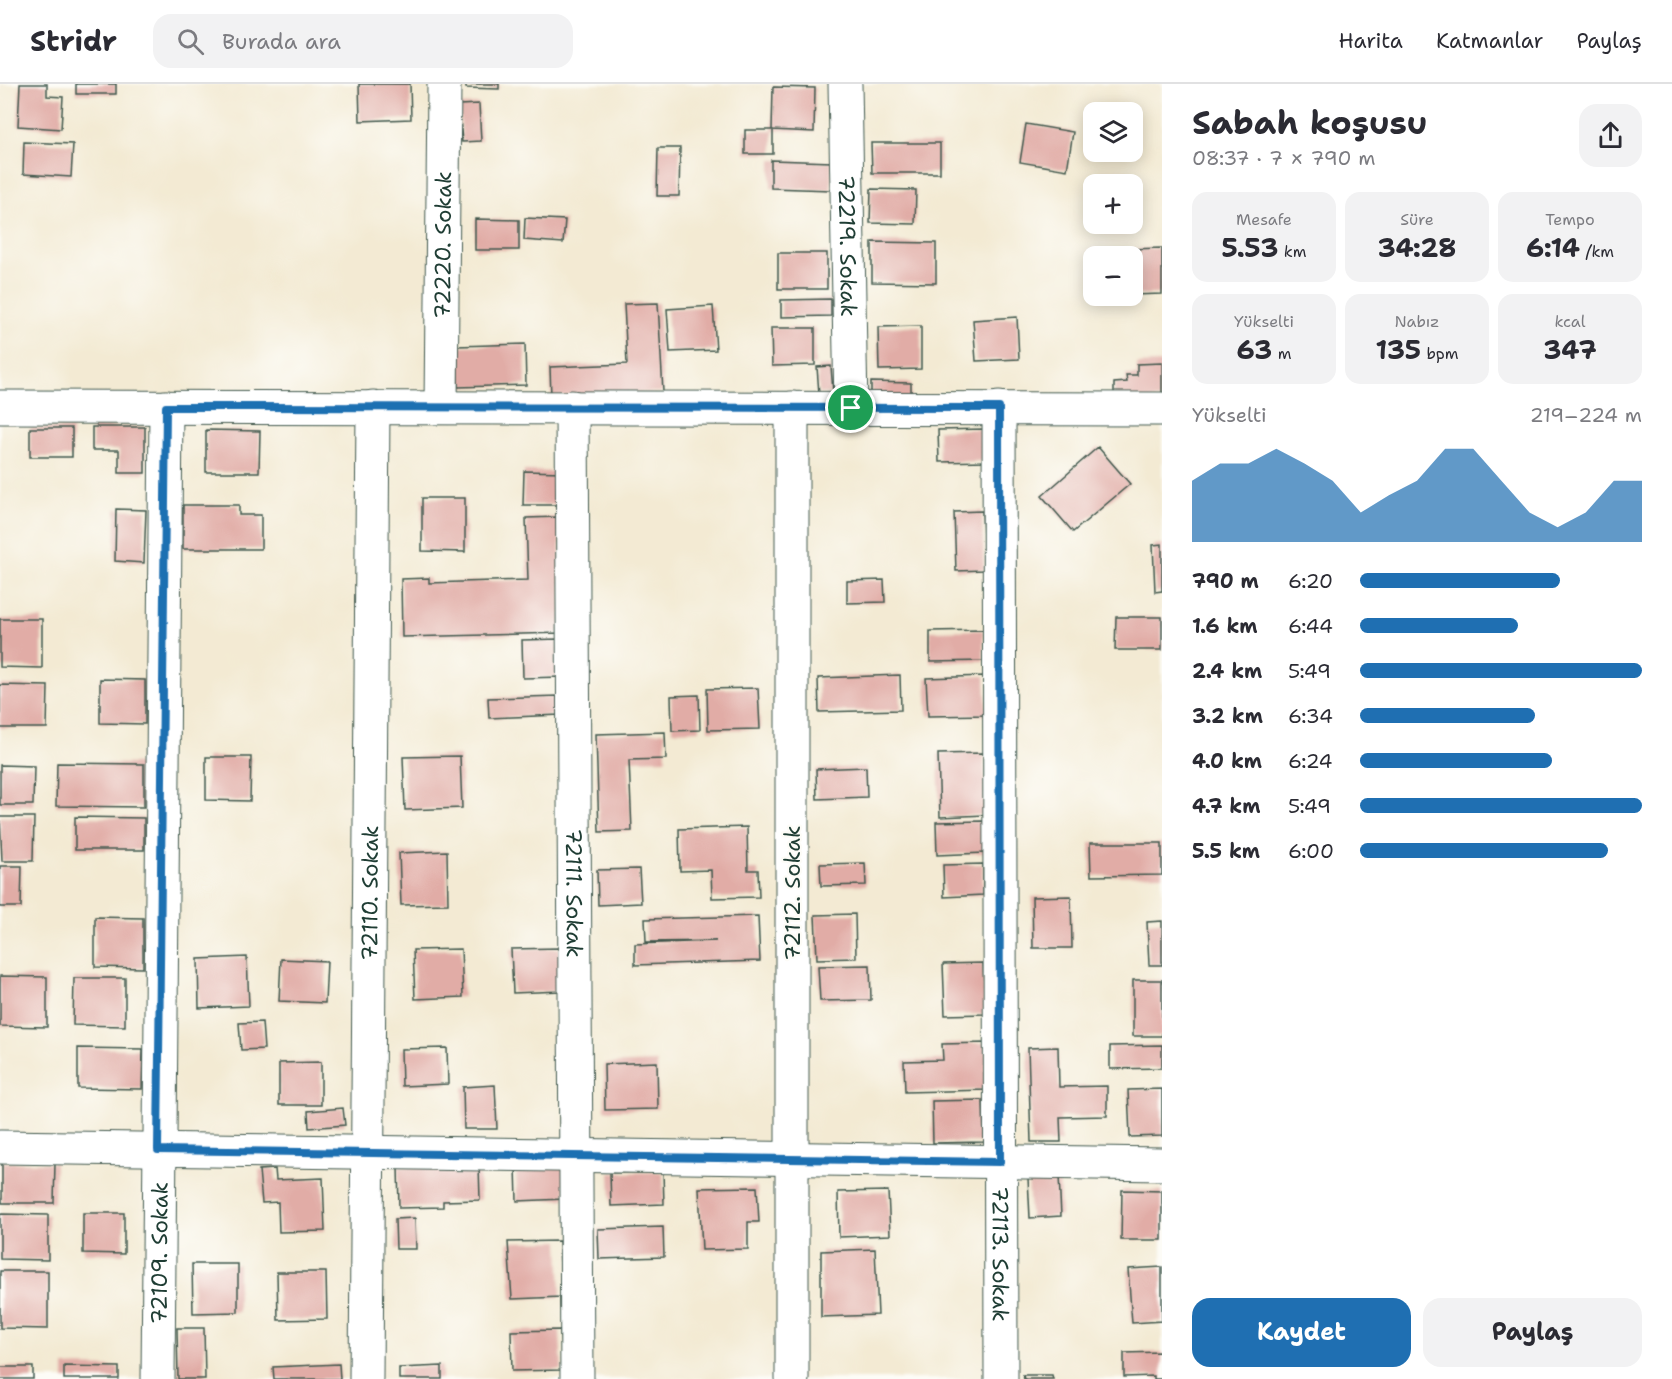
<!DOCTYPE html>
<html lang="tr">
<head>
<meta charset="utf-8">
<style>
	:root { --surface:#fff; --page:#f2f2f3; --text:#2b2b33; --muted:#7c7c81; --line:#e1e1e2; --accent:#1f6fb2 }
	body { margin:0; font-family:"Shantell Sans",sans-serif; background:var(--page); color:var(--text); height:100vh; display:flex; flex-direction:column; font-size:22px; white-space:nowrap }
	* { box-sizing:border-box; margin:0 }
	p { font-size:20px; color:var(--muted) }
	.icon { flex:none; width:33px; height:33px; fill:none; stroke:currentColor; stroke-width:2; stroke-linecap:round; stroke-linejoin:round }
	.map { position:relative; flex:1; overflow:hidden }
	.drawer { display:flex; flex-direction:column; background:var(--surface); width:510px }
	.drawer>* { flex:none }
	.controls { position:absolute; left:1083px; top:18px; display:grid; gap:12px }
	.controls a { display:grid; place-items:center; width:60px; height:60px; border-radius:12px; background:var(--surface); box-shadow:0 3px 15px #0003; font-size:30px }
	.pin { position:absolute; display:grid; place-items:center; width:51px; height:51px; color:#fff; margin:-26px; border:3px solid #fff; border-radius:50%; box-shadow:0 2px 6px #0007 }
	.round { display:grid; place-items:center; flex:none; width:63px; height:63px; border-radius:18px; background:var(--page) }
	.head { display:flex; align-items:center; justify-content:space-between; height:102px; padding:0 30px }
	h1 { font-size:33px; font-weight:700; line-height:45px }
	.metrics { display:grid; grid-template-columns:repeat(3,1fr); gap:9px; height:102px; padding:6px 30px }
	.metrics div { display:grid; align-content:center; border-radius:15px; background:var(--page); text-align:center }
	.metrics b { font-size:26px; font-weight:700 }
	.metrics small { font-size:16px; font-weight:400 }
	.metrics p { font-size:16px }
	.chart { height:168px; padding:12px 30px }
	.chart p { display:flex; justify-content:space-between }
	.chart svg { width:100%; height:108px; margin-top:6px; fill:var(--accent); opacity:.7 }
	.cta { display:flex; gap:12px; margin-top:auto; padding:12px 30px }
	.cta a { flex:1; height:69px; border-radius:18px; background:var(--accent); color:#fff; font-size:24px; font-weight:700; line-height:69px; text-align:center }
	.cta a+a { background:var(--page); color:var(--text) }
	ul { padding:0 30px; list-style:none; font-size:20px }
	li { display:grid; grid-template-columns:96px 72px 1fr; align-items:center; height:45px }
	li i { height:15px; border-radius:8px; background:var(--accent) }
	header { display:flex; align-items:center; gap:36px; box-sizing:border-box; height:84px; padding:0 30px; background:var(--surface); border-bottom:2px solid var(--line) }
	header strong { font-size:28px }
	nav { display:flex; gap:33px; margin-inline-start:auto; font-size:21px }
	.search { width:420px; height:54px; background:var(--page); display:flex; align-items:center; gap:15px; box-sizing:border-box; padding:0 21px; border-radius:18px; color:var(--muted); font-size:22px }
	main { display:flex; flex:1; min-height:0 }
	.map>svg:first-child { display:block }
	.building { fill:#e1aca6 }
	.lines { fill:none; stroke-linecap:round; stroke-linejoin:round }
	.minor-casing { stroke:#3f574c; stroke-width:35 }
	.minor { stroke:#fff; stroke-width:33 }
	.route-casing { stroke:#fff; stroke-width:12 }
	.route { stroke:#1f6fb2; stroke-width:8 }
	.labels { text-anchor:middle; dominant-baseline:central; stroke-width:4.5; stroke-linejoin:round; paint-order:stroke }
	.street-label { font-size:22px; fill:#1f3d34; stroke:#fdfcf7 }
</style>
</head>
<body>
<header>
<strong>Stridr</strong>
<div class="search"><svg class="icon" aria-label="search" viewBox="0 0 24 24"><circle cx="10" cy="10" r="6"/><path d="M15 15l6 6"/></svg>Burada ara</div>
<nav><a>Harita</a><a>Katmanlar</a><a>Paylaş</a></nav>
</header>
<main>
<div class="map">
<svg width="1162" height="1295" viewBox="0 0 1162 1295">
	<rect width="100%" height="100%" fill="#fdfcf7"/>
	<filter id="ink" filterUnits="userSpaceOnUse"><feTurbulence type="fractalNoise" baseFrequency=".0167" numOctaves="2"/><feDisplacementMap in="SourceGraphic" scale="12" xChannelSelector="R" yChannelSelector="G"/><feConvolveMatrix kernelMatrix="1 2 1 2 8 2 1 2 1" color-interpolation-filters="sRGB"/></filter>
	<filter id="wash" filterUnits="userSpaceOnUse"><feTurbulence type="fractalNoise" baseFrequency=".008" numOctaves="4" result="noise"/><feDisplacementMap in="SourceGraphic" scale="24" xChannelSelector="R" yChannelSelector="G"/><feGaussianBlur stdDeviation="1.35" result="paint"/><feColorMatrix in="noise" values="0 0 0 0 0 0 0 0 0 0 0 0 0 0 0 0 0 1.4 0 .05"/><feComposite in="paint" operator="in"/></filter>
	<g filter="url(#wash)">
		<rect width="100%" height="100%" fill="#f3ead3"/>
		<g id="blocks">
			<!-- building -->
			<path class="building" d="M20,0h27v12l16,1 -2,32 -43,-3z
				M76,0h40v10h-40z
				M359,0h51l1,35 -51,2z
				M466,0h33v5l-33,-1z
				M773,3l42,1 -1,44 -42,-2z
				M479,20l2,37 -19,1 -3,-37z
				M1026,40l47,8 -6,38 -47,-8z
				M745,46h28v24h-28z
				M24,58l49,2 -2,33 -48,-3z
				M871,59h69v30h-68z
				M658,64h22l-1,48h-22z
				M771,76l61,2 -1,28 -60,-2z
				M871,105l45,1 -1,34 -45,-1z
				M525,134l40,2 -2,23 -39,-3z
				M475,135l44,1v30h-44z
				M872,158l64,1v40l-64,-1z
				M1162,164v46l-30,1 -1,-46z
				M778,169h49v36h-49z
				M831,215v17l-50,1v-17z
				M658,219l5,89 -112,5 -1,-30 77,-3 -3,-60z
				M713,222l3,44 -46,2 -3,-43z
				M1017,233l2,42 -43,2 -3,-41z
				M921,242v43l-42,1 -1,-43z
				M771,244h44v37l-43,1z
				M525,260l1,41 -68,2 -1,-41z
				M1162,279v36h-48v-16l13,-1 -1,-7h11v-11z
				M831,282l2,27 -14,1 -2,-27z
				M871,298l40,1v19l-40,-1z
				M92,343h53v46h-26v-23h-27z
				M30,344h42v29h-42z
				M985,345l1,32 -47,1 -1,-32z
				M206,346l54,1 -1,41h-53z
				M1098,363l32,37 -57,48 -31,-36z
				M524,387l38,1 -1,33h-38z
				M422,414h43v54l-43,-1z
				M183,421h56v10h22v34h-78z
				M116,425l30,1 -2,53 -29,-2z
				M982,427l2,59 -28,1 -2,-59z
				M559,433l4,116 -161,4 -1,-58 28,-1v5l99,-3 -2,-62z
				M1162,460v47l-7,1 -2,-47z
				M884,496l1,22 -38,1v-22z
				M1116,533h46v33h-47z
				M0,535h42v49l-42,-1z
				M983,546l1,31 -54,1v-31z
				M560,555l2,38 -39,1 -1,-38z
				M900,591l1,35 -82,2 -1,-34z
				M985,592l2,39 -59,1 -2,-38z
				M100,595l45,1v44l-45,-1z
				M0,601l48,1 -1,42h-47z
				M758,604l2,41 -52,1 -1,-41z
				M699,611l1,35 -28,1 -1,-35z
				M559,612l1,19 -71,3 -1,-20z
				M665,648l1,27 -37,1 3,71 -33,1 -3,-98z
				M984,669l2,62 -46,2 -2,-63z
				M460,672l2,52 -57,2 -2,-53z
				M206,673h45l-1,44 -44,-1z
				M57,679l87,1v43l-88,-1z
				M0,681l34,1 -1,39h-33z
				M866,683l1,30 -50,2 -1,-30z
				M0,733h34l-1,44h-31z
				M75,733l69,1v32h-69z
				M984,737l1,32 -48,2 -1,-33z
				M747,743l1,43h10l1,27 -47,1 -1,-28 -31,1 -1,-42z
				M1090,759h72v32l-71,1z
				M447,767l1,53 -47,1 -2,-52z
				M865,779l1,22 -45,1 -1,-22z
				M983,780v31l-39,2 -1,-32z
				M0,782h22l-1,41h-21z
				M639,785l2,34 -43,2 -1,-35z
				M1071,812l1,52h-39l-1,-51z
				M855,830l1,44 -39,1 -2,-44z
				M758,832l2,45 -125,4v-21l81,-3 -70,1 -1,-23z
				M95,833l48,1v50l-48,-1z
				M1162,837v44h-13l-2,-43z
				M560,864l1,43 -48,2 -2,-44z
				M461,865l2,48 -48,2 -2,-49z
				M247,873l2,49 -50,2 -1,-49z
				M281,875l46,2 -2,42 -46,-2z
				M983,879l2,51 -40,1 -2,-51z
				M870,881l1,35 -51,1 -2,-35z
				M0,892l47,1v50l-47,-1z
				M74,894h51v48l-52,-1z
				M1133,896h29v56h-29z
				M262,938l2,27 -23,1 -2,-27z
				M987,959l1,47 -83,2 -1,-31 39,-1 -1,-16z
				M1162,961v23l-52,1v-23z
				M1058,963l1,40 48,-1v30l-47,1 1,25h-30l-3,-94z
				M78,964l65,1 -1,40 -64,-1z
				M447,964l1,36 -46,2 -1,-37z
				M321,978v43h-42v-42z
				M657,978l1,47 -53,1 -1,-46z
				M495,1001l2,44h-33l-1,-42z
				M1162,1005v47l-32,1 -2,-47z
				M983,1016l1,42 -51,1 -1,-42z
				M343,1024l2,17 -36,3 -1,-17z
				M2,1078l53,1 -1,40h-52z
				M479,1081l1,35 -37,1v6l-44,1 -1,-41z
				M564,1081l1,34 -48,2 -1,-35z
				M275,1085l1,11 47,-2 2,53 -46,1 -1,-30 -16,1 -3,-33z
				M663,1088l1,32 -53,2 -1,-33z
				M1059,1092l2,40 -31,2 -2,-40z
				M757,1103l2,35h-11v27l-46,1 -3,-62z
				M1122,1106l40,1v49h-41z
				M888,1107l2,44 -51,2 -1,-45z
				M83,1129h41v41l-41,-1z
				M0,1130l48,1v45l-48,-1z
				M415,1134l1,31h-20l-1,-30z
				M663,1143l1,30 -65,2 -1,-30z
				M559,1157l2,56 -49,2 -4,-57z
				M875,1165l3,66 -57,2v-66z
				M192,1180h46v48l-45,1z
				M1162,1183v54l-30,2 -4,-54z
				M0,1187h48v58l-48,-1z
				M277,1188h49l1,47 -49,1z
				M177,1244h27l1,51h-27z
				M560,1246l2,40 -50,1 -1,-40z
				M1162,1268v27h-8v-3l-30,1v-24z
				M339,1280l1,15h-66l-1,-12z
				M64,1282l55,1v12h-55z
				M442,1282v13h-43v-11z
				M0,1283h33v12h-33z
				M1023,1291h29l1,4h-29z"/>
		</g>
	</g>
	<g filter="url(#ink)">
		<use href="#blocks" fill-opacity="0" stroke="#3f574c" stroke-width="1.5"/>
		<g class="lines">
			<defs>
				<g id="minor">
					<path id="s1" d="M845,0l6,324"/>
					<path d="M0,323l1162,2"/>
					<path id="s2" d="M441,323l3,-323"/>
					<path id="s3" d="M572,323l5,972"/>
					<path d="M792,324v971"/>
					<path id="s4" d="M999,324l2,971"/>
					<path d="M0,1063l1162,17"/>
					<path id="s5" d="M158,1295l8,-972"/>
					<path id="s6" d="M366,1295l7,-972"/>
				</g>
			</defs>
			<!-- minor casing -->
			<use href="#minor" class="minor-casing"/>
			<!-- minor -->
			<use href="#minor" class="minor"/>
		</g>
	</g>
	<g class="lines" filter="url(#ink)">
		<defs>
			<path id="route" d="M166,323l833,1 1,754 -842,-12z"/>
		</defs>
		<!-- route casing -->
		<use href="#route" class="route-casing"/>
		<!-- route -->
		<use href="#route" class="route"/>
	</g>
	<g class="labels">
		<!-- street labels -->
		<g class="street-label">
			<text stroke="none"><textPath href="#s2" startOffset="162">72220. Sokak</textPath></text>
			<text stroke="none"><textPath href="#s1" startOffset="162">72219. Sokak</textPath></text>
			<text stroke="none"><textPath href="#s6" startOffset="486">72110. Sokak</textPath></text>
			<text stroke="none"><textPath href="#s3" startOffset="486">72111. Sokak</textPath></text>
			<text transform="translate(792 809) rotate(-90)">72112. Sokak</text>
			<text stroke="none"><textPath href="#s5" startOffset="126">72109. Sokak</textPath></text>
			<text stroke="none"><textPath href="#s4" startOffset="846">72113. Sokak</textPath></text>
		</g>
	</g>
</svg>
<div class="controls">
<a><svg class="icon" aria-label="layers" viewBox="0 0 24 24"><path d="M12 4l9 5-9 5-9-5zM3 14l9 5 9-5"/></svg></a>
<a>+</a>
<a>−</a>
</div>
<div class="pin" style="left:851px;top:324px;background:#1e9e55"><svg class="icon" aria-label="arrive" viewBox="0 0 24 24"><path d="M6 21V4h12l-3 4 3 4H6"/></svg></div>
</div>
<section class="drawer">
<div class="head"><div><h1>Sabah koşusu</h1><p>08:37 · 7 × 790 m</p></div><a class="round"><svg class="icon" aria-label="share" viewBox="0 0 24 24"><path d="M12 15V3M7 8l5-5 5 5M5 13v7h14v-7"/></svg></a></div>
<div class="metrics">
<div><p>Mesafe</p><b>5.53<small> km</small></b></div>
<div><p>Süre</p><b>34:28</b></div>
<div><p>Tempo</p><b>6:14<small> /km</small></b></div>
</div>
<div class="metrics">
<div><p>Yükselti</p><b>63<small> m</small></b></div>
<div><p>Nabız</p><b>135<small> bpm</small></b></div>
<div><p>kcal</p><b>347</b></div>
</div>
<div class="chart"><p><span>Yükselti</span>219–224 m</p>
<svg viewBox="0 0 160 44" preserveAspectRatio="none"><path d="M0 44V19L10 12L20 12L30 6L40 12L50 19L60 32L70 25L80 19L90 6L100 6L110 19L120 32L130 38L140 32L150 19L160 19V44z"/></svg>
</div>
<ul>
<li><b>790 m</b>6:20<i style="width:71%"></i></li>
<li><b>1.6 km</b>6:44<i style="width:56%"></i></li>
<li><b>2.4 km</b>5:49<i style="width:100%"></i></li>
<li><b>3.2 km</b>6:34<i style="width:62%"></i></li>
<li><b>4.0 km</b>6:24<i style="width:68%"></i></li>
<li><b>4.7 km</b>5:49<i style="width:100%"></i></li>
<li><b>5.5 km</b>6:00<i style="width:88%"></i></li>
</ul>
<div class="cta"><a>Kaydet</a><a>Paylaş</a></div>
</section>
</main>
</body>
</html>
